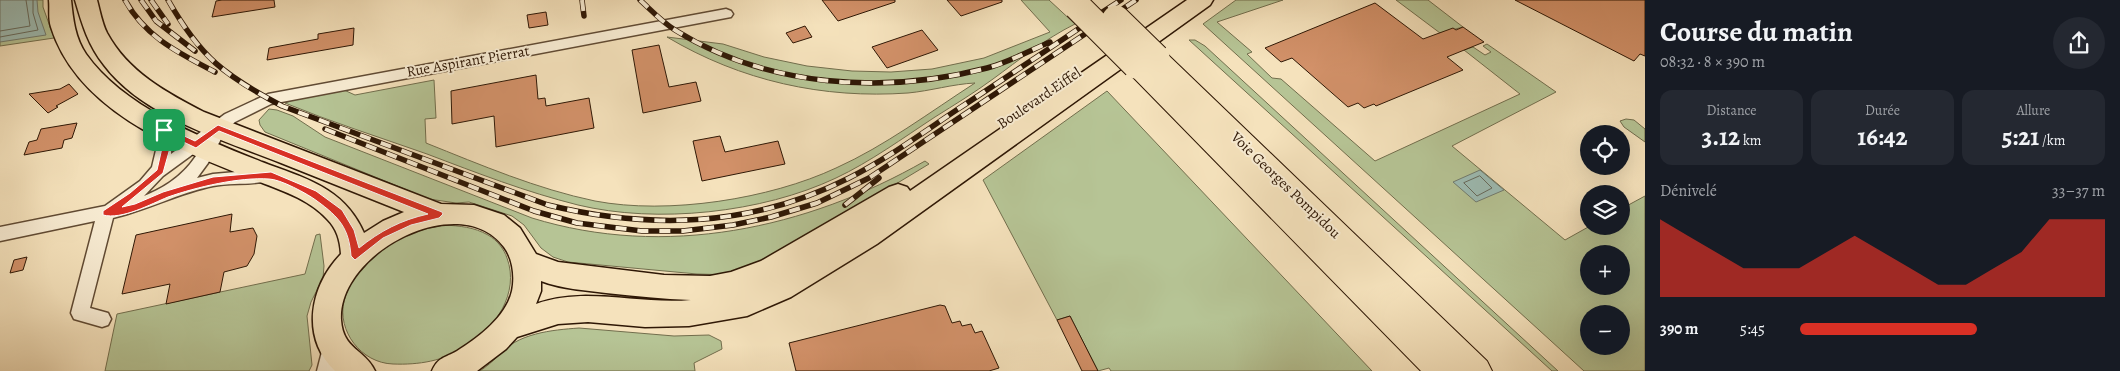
<!DOCTYPE html>
<html lang="fr">
<head>
<meta charset="utf-8">
<style>
	:root { --surface:#171b24; --page:#242831; --text:#f1f3f6; --muted:#9ea1a6; --accent:#d93025 }
	body { margin:0; font-family:Alegreya,serif; background:var(--page); color:var(--text); height:100vh; display:flex; flex-direction:column; font-size:19px; white-space:nowrap }
	* { box-sizing:border-box; margin:0 }
	p { font-size:16px; color:var(--muted) }
	.icon { flex:none; width:28px; height:28px; fill:none; stroke:currentColor; stroke-width:2; stroke-linecap:round; stroke-linejoin:round }
	.map { position:relative; flex:1; overflow:hidden }
	.drawer { display:flex; flex-direction:column; background:var(--surface); width:475px }
	.drawer>* { flex:none }
	.controls { position:absolute; left:1580px; top:125px; display:grid; gap:10px }
	.controls a { display:grid; place-items:center; width:50px; height:50px; border-radius:50%; background:var(--surface); box-shadow:0 5px 20px #0002; font-size:25px }
	.pin { position:absolute; display:grid; place-items:center; width:42px; height:42px; color:#fff; margin:-21px; border-radius:10px; box-shadow:0 2px 8px #0006 }
	.round { display:grid; place-items:center; flex:none; width:52px; height:52px; border-radius:26px; background:var(--page) }
	.head { display:flex; align-items:center; justify-content:space-between; height:85px; padding:0 15px }
	h1 { font-size:28px; font-weight:700; line-height:38px }
	.figures { display:grid; grid-template-columns:repeat(3,1fr); gap:8px; height:85px; padding:5px 15px }
	.figures div { display:grid; align-content:center; border-radius:12px; background:var(--page); text-align:center }
	.figures b { font-size:25px; font-weight:700 }
	.figures small { font-size:14px; font-weight:400 }
	.figures p { font-size:14px }
	.chart { height:140px; padding:10px 15px }
	.chart p { display:flex; justify-content:space-between }
	.chart svg { width:100%; height:90px; margin-top:5px; fill:var(--accent); opacity:.7 }
	ul { padding:0 15px; list-style:none; font-size:16px }
	li { display:grid; grid-template-columns:80px 60px 1fr; align-items:center; height:38px }
	li i { height:12px; border-radius:6px; background:var(--accent) }
	main { display:flex; flex:1; min-height:0 }
	.map>svg:first-child { display:block }
	.green { fill:#b6c495; stroke:#726e4d; fill-rule:evenodd }
	.water { fill:#9dbdb5; stroke:#717b6f }
	.lines { fill:none; stroke-linecap:round; stroke-linejoin:round }
	.shore { stroke:#666a5d; stroke-width:1 }
	.building { fill:#d29169; stroke:#2e1705 }
	.minor-casing { stroke:#604a33; stroke-width:3 }
	.tertiary-casing { stroke:#604a33; stroke-width:3 }
	.primary-casing { stroke:#2e1705; stroke-width:3 }
	.trunk-casing { stroke:#2e1705; stroke-width:2 }
	.minor { fill:#f8ecd3; fill-rule:evenodd }
	.tertiary { fill:#f8ecd3; fill-rule:evenodd }
	.primary { fill:#f5e2bc; fill-rule:evenodd }
	.trunk { fill:#f5e2bc; fill-rule:evenodd }
	.rail-casing { stroke:#2e1705; stroke-width:5.5 }
	.rail { stroke:#f8ecd3; stroke-width:4; stroke-dasharray:11; stroke-linecap:butt }
	.trunk-bridge-casing { stroke:#2e1705; stroke-width:29; stroke-linecap:butt }
	.trunk-bridge { stroke:#f5e2bc; stroke-width:27 }
	.route { fill:#d93025; stroke:#fff; fill-rule:evenodd }
	.labels { text-anchor:middle; dominant-baseline:central; stroke-width:4; stroke-linejoin:round; paint-order:stroke }
	.street-label { font-size:15px; fill:#2e1705; stroke:#f8ecd3 }
</style>
</head>
<body>
<main>
<div class="map">
<svg width="1645" height="371" viewBox="0 0 1645 371">
	<rect width="100%" height="100%" fill="#f5e2bc"/>
	<filter id="stains"><feTurbulence type="fractalNoise" baseFrequency=".004" numOctaves="4"/><feColorMatrix values="0 0 0 0 .2 0 0 0 0 .09 0 0 0 0 .02 0 0 0 .5 -.17"/></filter>
	<radialGradient id="worn" r=".72"><stop offset=".6" stop-color="#630" stop-opacity="0"/><stop offset="1" stop-color="#630" stop-opacity=".3"/></radialGradient>
	<!-- green -->
	<path class="green" d="M0,0h43v7l11,31 -54,8z
		M1021,0h28l26,24c-30,15 -56,36 -82,55 -19,14 -39,26 -58,38 -32,21 -65,45 -99,61 -74,35 -179,46 -258,27 -52,-13 -101,-32 -151,-51 -48,-17 -96,-32 -142,-51l16,-6 43,-7 11,5 79,-15 2,38 -11,1 1,24c55,22 111,46 169,58 73,14 175,-2 241,-33 49,-22 94,-56 139,-85 -22,1 -45,8 -67,10 -85,6 -167,-12 -241,-56l56,7 41,13 43,9 45,5 39,1 41,-3 52,-11 66,-26z
		M1236,0h47l-66,22 35,30 -5,2 25,24 9,1 94,82 145,-67 -56,-44 9,-3 12,8 6,-3 -8,-6 4,-2 69,48 -104,54 113,94 25,-14h31v-17l24,-13v175h-61l-381,-347zM1589,254h32v32h-32zM1589,314h32v32h-32z
		M1396,0h32l35,27 -23,6z
		M1189,40h6l10,6 353,325h-6z
		M1107,91l265,280h-261l-2,-3 -11,3 -28,-55 -13,4 -74,-140z
		M269,109l8,1 16,6 32,21 207,81c133,41 274,11 393,-57l4,3 -141,85 -54,26 -37,-1 -129,-12 -15,-5 -12,-9 -17,-23 -12,-9 -43,-14 -13,1 -27,-4 -164,-67 -5,-7 -1,-5z
		M1626,119l8,1 11,9v13l-21,-15 -4,-6z
		M444,225c16,1 30,2 44,10 9,5 16,14 19,23 13,35 -12,71 -41,89 -23,14 -47,18 -73,17 -32,-1 -56,-33 -49,-63 4,-16 15,-31 25,-42 20,-21 48,-29 75,-34z
		M320,234l4,32 -1,12 -12,24 -4,14 5,49 -3,6h-204l12,-57 188,-40 11,-39z
		M579,328l95,8 35,-1 12,6 1,8 -28,14 1,8h-215c7,-5 12,-9 18,-15 19,-23 54,-26 81,-28z"/>
	<!-- water -->
	<path class="water" d="M0,0h37l1,12 8,23 -46,7z
		M1480,170l24,20 -28,12 -23,-20z"/>
	<g class="lines">
		<!-- shore -->
		<path class="shore" d="M0,31l30,-5 -4,-26
			M0,37l38,-7 -5,-17v-13
			M1480,176l12,12 -15,8 -13,-13z"/>
	</g>
	<!-- building -->
	<path class="building" d="M222,0h52l1,7 -63,10 4,-16z
		M822,0h73v2l-57,19z
		M947,0h55v2l-41,14z
		M1515,0h130v56l-5,-2 -6,7z
		M1375,3l48,36 30,-11 3,2 7,-3 21,15 -37,15 16,13 -87,36 -2,-2 -10,4 -6,-5 -10,4 -56,-49 -11,4 -16,-14z
		M546,12l2,13 -19,3 -2,-13z
		M805,26l7,11 -19,6 -7,-10z
		M354,28l-1,17 -86,15 2,-12 49,-9v-5z
		M922,30l16,20 -51,18 -15,-21z
		M659,45l10,42 27,-5 5,19 -58,12 -11,-63z
		M536,75l2,24 7,-1 1,8 43,-8 5,30 -98,19 -2,-31 -42,8 -1,-33z
		M69,84l9,10 -22,12 2,1 -10,6 -19,-19 31,-5z
		M77,123l-5,15 -8,2 -2,8 -38,7 5,-13 8,-2 4,-11z
		M720,136l5,16 53,-11 7,23 -83,17 -9,-40z
		M232,214l-2,18 23,-4 4,8 -3,18 -7,12 -23,6 -4,20 -54,12 4,-20 -48,10 14,-59z
		M27,257l-4,13 -13,3 4,-13z
		M940,305l5,1 7,17 8,-2 2,5 9,-2 4,9 7,-2 17,37 -10,3h-193l-7,-28z
		M1070,316l28,55h-16l-25,-51z"/>
	<g class="lines">
		<defs>
			<path id="minor" d="M726,9l5,2 2,3 -2,3 -460,87 -36,18 -16,13 2,4 -13,24 -11,15 16,-4 56,-5 6,2 2,4 -2,4c-20,7 -42,3 -62,7 -35,7 -65,24 -100,32l-23,90 18,5 3,6 -3,6 -6,2 -28,-8 -3,-6 24,-92 -95,20v-14l105,-21 35,-25 12,-14 5,-21 -1,-16 3,-4 5,-2 5,2 3,4 -1,24 54,-40 43,-20zM200,149c-12,23 -33,38 -56,47l19,-20z"/>
			<path id="tertiary" d="M334,337l9,3 3,8 -5,23h-24l8,-31z"/>
			<path id="primary" d="M49,0h22c2,19 4,38 15,54 37,53 118,85 176,108 42,16 82,25 102,71l19,-12 21,-9c-41,-16 -82,-33 -123,-49 -58,-23 -138,-46 -177,-98 -16,-20 -22,-41 -29,-65h22c3,11 5,23 10,33 21,39 60,60 97,79l237,92 33,1 30,10 16,13 16,26 22,8 106,13 46,1 21,-4 30,-11 128,-74 9,-3 9,3 3,4 277,-191h26l-3,5 -333,239 -86,53 -44,19 -58,10 -44,1 -57,-5 -30,2 -41,13 -11,12 -29,22h-45c6,-14 13,-13 25,-20 22,-14 49,-34 55,-60 3,-14 1,-32 -8,-44 -44,-59 -167,6 -163,73 2,30 24,29 34,51h-40c-35,-34 -25,-85 6,-117 -1,-14 -4,-25 -14,-35 -20,-22 -53,-31 -80,-42 -75,-30 -170,-67 -196,-150 -3,-9 -1,-18 -2,-27zM541,281c21,8 43,9 65,12 29,3 57,6 85,7 -51,5 -106,-14 -155,4l5,-13z"/>
			<path id="trunk" d="M1156,49l9,3 322,309 5,10h-71l-294,-300 -3,-6 3,-6 9,-3 8,3 3,-7z"/>
		</defs>
		<!-- minor casing -->
		<use href="#minor" class="minor-casing"/>
		<!-- tertiary casing -->
		<use href="#tertiary" class="tertiary-casing"/>
		<!-- primary casing -->
		<use href="#primary" class="primary-casing"/>
		<!-- trunk casing -->
		<use href="#trunk" class="trunk-casing"/>
		<!-- minor -->
		<use href="#minor" class="minor"/>
		<!-- tertiary -->
		<use href="#tertiary" class="tertiary"/>
		<!-- primary -->
		<use href="#primary" class="primary"/>
		<!-- trunk -->
		<use href="#trunk" class="trunk"/>
		<defs>
			<path id="rail" d="M125,0c20,37 54,53 90,72
				M141,0l15,21 39,30
				M151,0l17,24
				M168,0c33,58 56,75 114,106l266,99c104,25 204,22 301,-27 38,-19 73,-45 109,-69 46,-30 92,-61 138,-92
				M582,0l2,16
				M640,0c11,10 22,22 35,30 91,57 209,65 312,38 22,-6 42,-17 63,-26
				M1090,20l31,-20
				M325,129l209,82 43,12 65,8h41l50,-6 38,-8 46,-14 52,-25 267,-178
				M845,205l34,-27"/>
		</defs>
		<!-- rail casing -->
		<use href="#rail" class="rail-casing"/>
		<!-- rail -->
		<use href="#rail" class="rail"/>
		<defs>
			<path id="trunk-bridge" d="M1077,6l59,59
				M1116,19l40,39"/>
		</defs>
		<!-- trunk-bridge casing -->
		<use href="#trunk-bridge" class="trunk-bridge-casing"/>
		<!-- trunk-bridge -->
		<use href="#trunk-bridge" class="trunk-bridge"/>
	</g>
	<!-- route -->
	<path class="route" d="M218,125l224,87 1,2 -4,4 -28,7 -28,13 -28,22 -4,-4c-2,-28 -12,-39 -34,-55 -9,-7 -37,-22 -48,-22 -30,-2 -72,8 -101,18 -17,7 -46,23 -65,18v-4l27,-18 27,-23 5,-22v-20h5l28,13zM219,131l209,83c-27,6 -48,17 -69,34l-5,-18 -12,-20 -26,-19 -45,-19 -58,5 -50,15 -28,12 -13,3 41,-34 7,-25 -1,-13 27,13z"/>
	<g class="labels">
		<!-- street labels -->
		<g class="street-label">
			<text transform="translate(468 61) rotate(-10)">Rue Aspirant Pierrat</text>
			<text transform="translate(1039 98) rotate(-34)">Boulevard Eiffel</text>
			<text transform="translate(1286 185) rotate(44)">Voie Georges Pompidou</text>
		</g>
	</g>
	<rect width="100%" height="100%" filter="url(#stains)"/>
	<rect width="100%" height="100%" fill="url(#worn)"/>
</svg>
<div class="controls">
<a><svg class="icon" aria-label="locate" viewBox="0 0 24 24"><circle cx="12" cy="12" r="6"/><path d="M12 2v4M12 18v4M2 12h4M18 12h4"/></svg></a>
<a><svg class="icon" aria-label="layers" viewBox="0 0 24 24"><path d="M12 4l9 5-9 5-9-5zM3 14l9 5 9-5"/></svg></a>
<a>+</a>
<a>−</a>
</div>
<div class="pin" style="left:164px;top:130px;background:#1e9e55"><svg class="icon" aria-label="arrive" viewBox="0 0 24 24"><path d="M6 21V4h12l-3 4 3 4H6"/></svg></div>
</div>
<section class="drawer">
<div class="head"><div><h1>Course du matin</h1><p>08:32 · 8 × 390 m</p></div><a class="round"><svg class="icon" aria-label="share" viewBox="0 0 24 24"><path d="M12 15V3M7 8l5-5 5 5M5 13v7h14v-7"/></svg></a></div>
<div class="figures">
<div><p>Distance</p><b>3.12<small> km</small></b></div>
<div><p>Durée</p><b>16:42</b></div>
<div><p>Allure</p><b>5:21<small> /km</small></b></div>
</div>
<div class="chart"><p><span>Dénivelé</span>33–37 m</p>
<svg viewBox="0 0 160 44" preserveAspectRatio="none"><path d="M0 44V6L10 14L20 22L30 30L40 30L50 30L60 22L70 14L80 22L90 30L100 38L110 38L120 30L130 22L140 6L150 6L160 6V44z"/></svg>
</div>
<ul>
<li><b>390 m</b>5:45<i style="width:58%"></i></li>
</ul>
</section>
</main>
</body>
</html>
